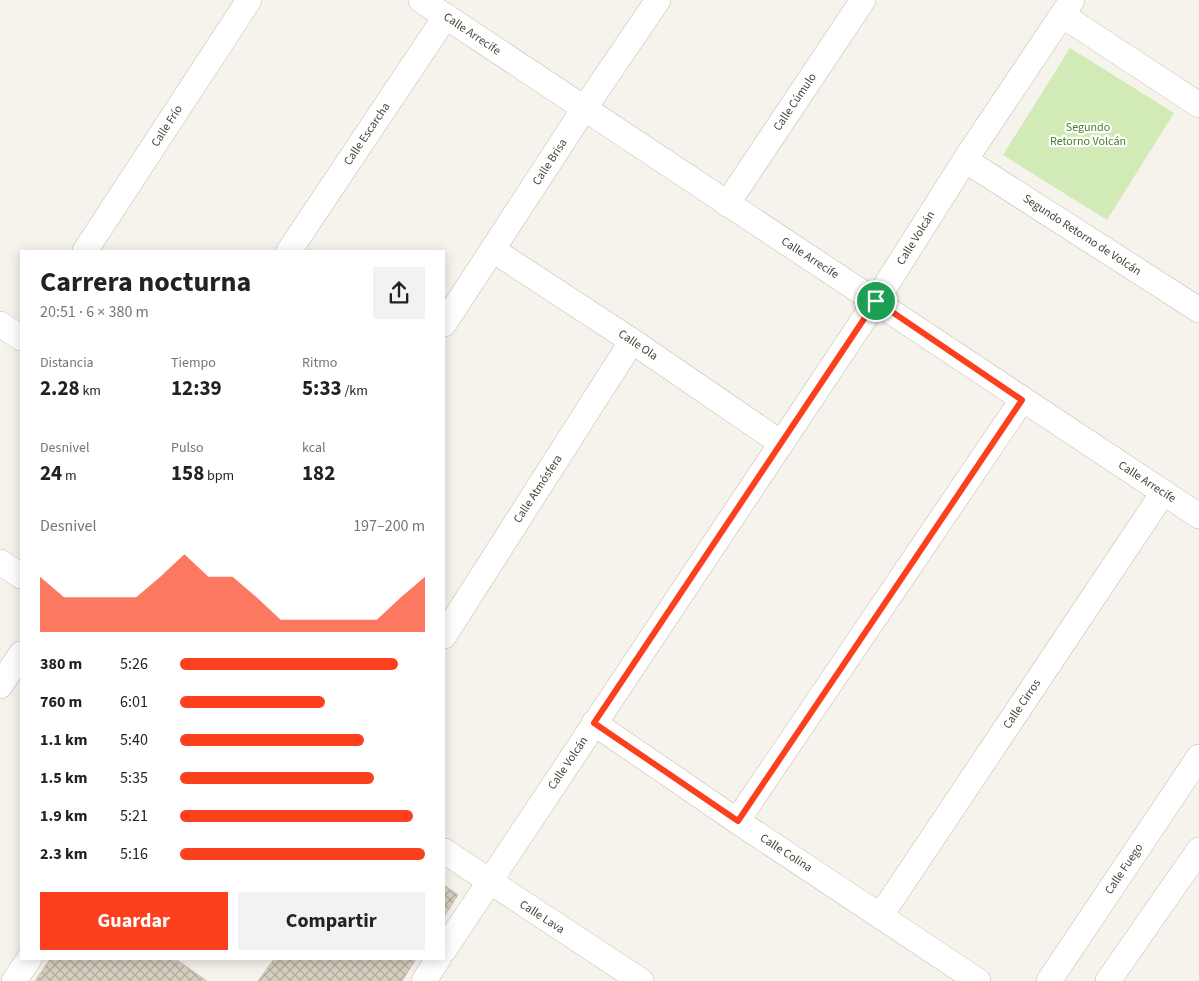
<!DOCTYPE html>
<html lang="es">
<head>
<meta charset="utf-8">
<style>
	:root { --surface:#fff; --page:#f2f2f2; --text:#222; --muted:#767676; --accent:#fc3f1d }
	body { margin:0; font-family:"Source Sans 3",sans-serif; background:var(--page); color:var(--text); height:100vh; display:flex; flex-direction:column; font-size:19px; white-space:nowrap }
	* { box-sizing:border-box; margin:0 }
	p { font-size:16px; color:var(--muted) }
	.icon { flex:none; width:28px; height:28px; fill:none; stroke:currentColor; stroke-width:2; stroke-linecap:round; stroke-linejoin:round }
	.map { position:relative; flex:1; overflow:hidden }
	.side { position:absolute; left:20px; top:250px; width:425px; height:710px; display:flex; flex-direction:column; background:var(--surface); border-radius:0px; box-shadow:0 2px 12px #0003 }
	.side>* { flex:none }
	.pin { position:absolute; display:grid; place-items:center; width:42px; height:42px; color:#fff; margin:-21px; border:2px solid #fff; border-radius:50%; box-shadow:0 1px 5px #0007 }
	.round { display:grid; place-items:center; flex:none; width:52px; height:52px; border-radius:0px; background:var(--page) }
	.overview { display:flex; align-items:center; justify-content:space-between; height:85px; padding:0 20px }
	h1 { font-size:28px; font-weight:700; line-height:38px }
	.figures { display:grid; grid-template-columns:repeat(3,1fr); gap:8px; height:85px; padding:5px 20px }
	.figures div { display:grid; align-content:center }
	.figures b { font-size:21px; font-weight:700 }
	.figures small { font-size:14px; font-weight:400 }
	.figures p { font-size:14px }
	.chart { height:140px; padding:10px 20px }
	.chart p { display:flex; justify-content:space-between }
	.chart svg { width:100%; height:90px; margin-top:5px; fill:var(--accent); opacity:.7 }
	.button { display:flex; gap:10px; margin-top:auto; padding:10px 20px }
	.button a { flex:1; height:58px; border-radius:0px; background:var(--accent); color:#fff; font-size:20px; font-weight:700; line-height:58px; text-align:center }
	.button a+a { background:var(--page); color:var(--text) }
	ul { padding:0 20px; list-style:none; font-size:16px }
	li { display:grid; grid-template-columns:80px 60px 1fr; align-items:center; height:38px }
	li i { height:12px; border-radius:6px; background:var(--accent) }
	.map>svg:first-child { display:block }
	.park { fill:#d2eab5 }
	.building { fill:url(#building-cross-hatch); stroke:#d3c7b4 }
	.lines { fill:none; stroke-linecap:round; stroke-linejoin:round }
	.minor-casing { stroke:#c2bbae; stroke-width:26 }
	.minor { stroke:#fff; stroke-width:25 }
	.route-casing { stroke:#fff; stroke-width:10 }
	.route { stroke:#fc3f1d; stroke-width:6 }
	.labels { text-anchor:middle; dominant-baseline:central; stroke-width:4.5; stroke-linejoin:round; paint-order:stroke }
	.street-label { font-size:12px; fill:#4b4439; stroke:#fff }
	.park-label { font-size:12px; fill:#4a7f2a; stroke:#fff }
</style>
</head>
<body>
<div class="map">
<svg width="1199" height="981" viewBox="0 0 1199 981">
	<defs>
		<pattern id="building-cross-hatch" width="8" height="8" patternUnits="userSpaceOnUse" patternTransform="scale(1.25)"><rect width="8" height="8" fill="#d8cfc1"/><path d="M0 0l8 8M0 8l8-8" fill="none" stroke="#b1aa9e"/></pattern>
	</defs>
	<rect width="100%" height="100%" fill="#f6f3ec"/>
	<!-- park -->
	<path class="park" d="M1070,48l104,65 -67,107 -104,-65z"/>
	<!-- building -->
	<path class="building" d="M444,885l14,10 -14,22z
		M50,959h126l31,22h-172z
		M274,959h142l-14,22h-144z"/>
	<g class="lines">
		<defs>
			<path id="minor" d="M421,0l778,516
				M1062,15l137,90
				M965,160l234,150
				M727,204l136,-204
				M493,250l139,91 149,102
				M85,251l164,-251
				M289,251l157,-235
				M0,324l21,14
				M444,324l140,-215 74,-109
				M0,562l21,14
				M444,636l188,-295
				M0,686l21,-32
				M594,723l143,98 241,160
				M737,821l285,-421
				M444,851l197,130
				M881,915l282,-422
				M444,950l432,-649 89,-141 107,-160
				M14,981l15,-22
				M424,981l14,-22
				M1049,981l150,-224
				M1108,981l91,-131"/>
		</defs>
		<!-- minor casing -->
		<use href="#minor" class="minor-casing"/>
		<!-- minor -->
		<use href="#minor" class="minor"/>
	</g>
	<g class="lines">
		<defs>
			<path id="route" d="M876,301l146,99 -284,421 -144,-98z"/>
		</defs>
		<!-- route casing -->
		<use href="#route" class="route-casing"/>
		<!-- route -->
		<use href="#route" class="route"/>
	</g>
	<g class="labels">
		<!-- street labels -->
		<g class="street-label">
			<text transform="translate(472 34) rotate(34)">Calle Arrecife</text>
			<text transform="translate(795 102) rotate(-56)">Calle Cúmulo</text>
			<text transform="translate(167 126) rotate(-57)">Calle Frío</text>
			<text transform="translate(367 134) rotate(-56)">Calle Escarcha</text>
			<text transform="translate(550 162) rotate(-57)">Calle Brisa</text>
			<text transform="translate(1082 235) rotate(33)">Segundo Retorno de Volcán</text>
			<text transform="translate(916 238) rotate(-58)">Calle Volcán</text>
			<text transform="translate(810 258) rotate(33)">Calle Arrecife</text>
			<text transform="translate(638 345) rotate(34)">Calle Ola</text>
			<text transform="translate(1147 482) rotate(33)">Calle Arrecife</text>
			<text transform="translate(538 489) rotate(-57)">Calle Atmósfera</text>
			<text transform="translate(1022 704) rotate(-56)">Calle Cirros</text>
			<text transform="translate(568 763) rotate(-56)">Calle Volcán</text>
			<text transform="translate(786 853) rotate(33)">Calle Colina</text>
			<text transform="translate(1124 869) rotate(-56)">Calle Fuego</text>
			<text transform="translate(542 917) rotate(33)">Calle Lava</text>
		</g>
		<!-- park labels -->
		<g class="park-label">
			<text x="1088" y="127">Segundo<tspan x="1088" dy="14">Retorno Volcán</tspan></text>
		</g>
	</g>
</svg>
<div class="pin" style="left:876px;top:301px;background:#1e9e55"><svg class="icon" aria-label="arrive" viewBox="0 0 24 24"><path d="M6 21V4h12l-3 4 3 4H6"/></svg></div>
<section class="side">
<div class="overview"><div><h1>Carrera nocturna</h1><p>20:51 · 6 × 380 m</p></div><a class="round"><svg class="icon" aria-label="share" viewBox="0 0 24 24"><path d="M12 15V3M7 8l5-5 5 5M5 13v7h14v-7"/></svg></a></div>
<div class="figures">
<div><p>Distancia</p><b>2.28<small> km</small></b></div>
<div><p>Tiempo</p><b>12:39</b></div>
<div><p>Ritmo</p><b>5:33<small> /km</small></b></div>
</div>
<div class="figures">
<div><p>Desnivel</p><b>24<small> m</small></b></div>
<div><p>Pulso</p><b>158<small> bpm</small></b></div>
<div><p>kcal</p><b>182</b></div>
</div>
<div class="chart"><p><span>Desnivel</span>197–200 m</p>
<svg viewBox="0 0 160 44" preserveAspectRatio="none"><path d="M0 44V17L10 27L20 27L30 27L40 27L50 17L60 6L70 17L80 17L90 27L100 38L110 38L120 38L130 38L140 38L150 27L160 17V44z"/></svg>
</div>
<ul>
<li><b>380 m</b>5:26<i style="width:89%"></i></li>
<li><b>760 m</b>6:01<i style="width:59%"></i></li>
<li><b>1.1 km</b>5:40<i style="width:75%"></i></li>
<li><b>1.5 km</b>5:35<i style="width:79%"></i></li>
<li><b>1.9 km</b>5:21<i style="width:95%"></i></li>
<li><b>2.3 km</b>5:16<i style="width:100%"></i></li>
</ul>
<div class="button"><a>Guardar</a><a>Compartir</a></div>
</section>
</div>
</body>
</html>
